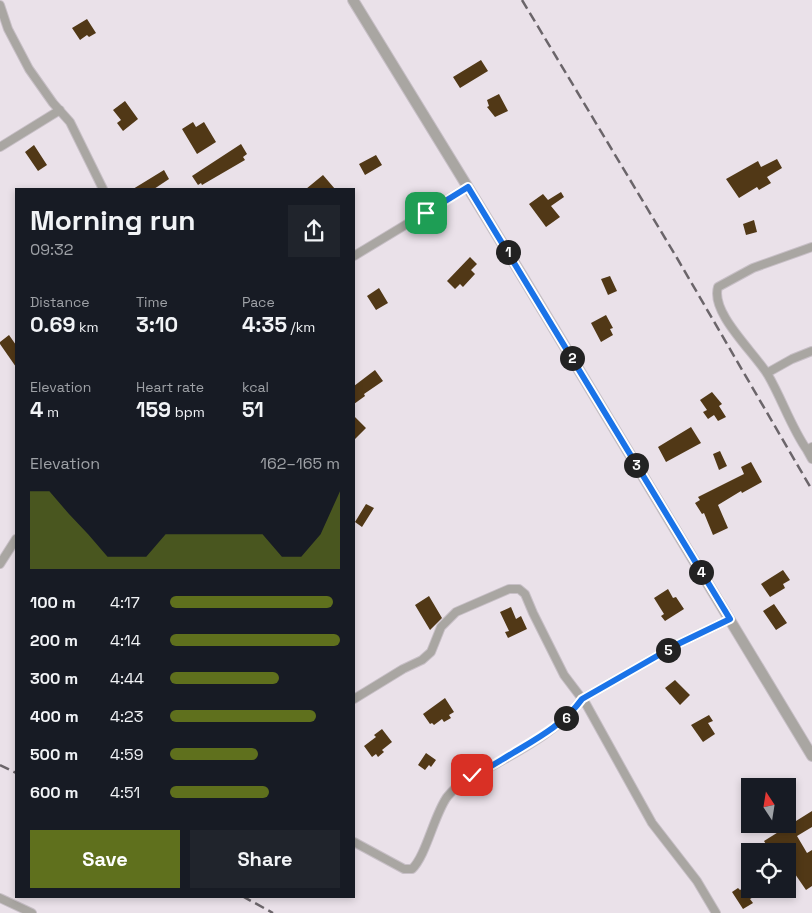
<!DOCTYPE html>
<html lang="en">
<head>
<meta charset="utf-8">
<style>
	:root { --surface:#171b24; --page:#20242c; --text:#f1f3f6; --muted:#9ea1a6; --accent:#5f701d }
	body { margin:0; font-family:"Space Grotesk",sans-serif; background:var(--page); color:var(--text); height:100vh; display:flex; flex-direction:column; font-size:19px; white-space:nowrap }
	* { box-sizing:border-box; margin:0 }
	p { font-size:16px; color:var(--muted) }
	.icon { flex:none; width:28px; height:28px; fill:none; stroke:currentColor; stroke-width:2; stroke-linecap:round; stroke-linejoin:round }
	.map { position:relative; flex:1; overflow:hidden }
	.drawer { position:absolute; left:15px; top:188px; width:340px; height:710px; display:flex; flex-direction:column; background:var(--surface); border-radius:0px; box-shadow:0 2px 8px #0003 }
	.drawer>* { flex:none }
	.needle { width:32px; rotate:348deg }
	.tools { position:absolute; left:741px; top:778px; display:grid; gap:10px }
	.tools a { display:grid; place-items:center; width:55px; height:55px; border-radius:0px; background:var(--surface); box-shadow:0 2px 8px #0003; font-size:25px }
	.pin { position:absolute; display:grid; place-items:center; width:42px; height:42px; color:#fff; margin:-21px; border-radius:10px; box-shadow:0 2px 8px #0006 }
	.km { position:absolute; width:25px; height:25px; margin:-12px; border-radius:50%; background:#222; color:#fff; font-size:14px; line-height:25px; text-align:center }
	.round { display:grid; place-items:center; flex:none; width:52px; height:52px; border-radius:0px; background:var(--page) }
	.headline { display:flex; align-items:center; justify-content:space-between; height:85px; padding:0 15px }
	h1 { font-size:28px; font-weight:800; line-height:38px }
	.metrics { display:grid; grid-template-columns:repeat(3,1fr); gap:8px; height:85px; padding:5px 15px }
	.metrics div { display:grid; align-content:center }
	.metrics b { font-size:21px; font-weight:800 }
	.metrics small { font-size:14px; font-weight:400 }
	.metrics p { font-size:14px }
	.chart { height:140px; padding:10px 15px }
	.chart p { display:flex; justify-content:space-between }
	.chart svg { width:100%; height:90px; margin-top:5px; fill:var(--accent); opacity:.7 }
	.cta { display:flex; gap:10px; margin-top:auto; padding:10px 15px }
	.cta a { flex:1; height:58px; border-radius:0px; background:var(--accent); color:#fff; font-size:20px; font-weight:800; line-height:58px; text-align:center }
	.cta a+a { background:var(--page); color:var(--text) }
	ul { padding:0 15px; list-style:none; font-size:16px }
	li { display:grid; grid-template-columns:80px 60px 1fr; align-items:center; height:38px }
	li i { height:12px; border-radius:6px; background:var(--accent) }
	.map>svg:first-child { display:block }
	.building { fill:#513816 }
	.lines { fill:none; stroke-linecap:round; stroke-linejoin:round }
	.minor-casing { stroke:#c7bfc6; stroke-width:10 }
	.tertiary-casing { stroke:#c7bfc6; stroke-width:12 }
	.minor { stroke:#a9a6a2; stroke-width:8 }
	.tertiary { stroke:#a9a6a2; stroke-width:10 }
	.rail { stroke:#6b656a; stroke-width:2.5; stroke-dasharray:10 5; stroke-linecap:butt }
	.route-casing { stroke:#fff; stroke-width:10 }
	.route { stroke:#1a73e8; stroke-width:6 }
</style>
</head>
<body>
<div class="map">
<svg width="812" height="913" viewBox="0 0 812 913">
	<rect width="100%" height="100%" fill="#eae1e9"/>
	<!-- building -->
	<path class="building" d="M87,19l9,14 -7,4 -2,-2 -7,5 -8,-12z
		M481,60l7,11 -28,17 -7,-11z
		M499,94l9,17 -13,6 -8,-10 2,-1 -2,-6z
		M125,101l13,18 -15,12 -6,-8 4,-3 -8,-10z
		M193,122l3,5 8,-5 12,20 -19,12 -15,-25z
		M241,144l6,10 -4,3 2,3 -43,25 -1,-2 -3,2 -6,-9z
		M34,145l13,20 -9,6 -13,-19z
		M376,155l6,10 -17,10 -6,-11z
		M777,159l5,9 -15,9 4,6 -12,7 -2,-3 -18,11 -13,-19 32,-18 3,6z
		M164,170l5,9 -15,10h-21z
		M323,175l12,14h-29z
		M561,192l3,5 -13,9 9,11 -14,10 -17,-23 14,-10 5,6z
		M754,220l3,12 -11,3 -3,-11z
		M470,257l7,7 -6,6 4,4 -12,13 -3,-3 -5,5 -8,-8z
		M610,276l7,15 -9,4 -7,-16z
		M379,288l9,15 -12,7 -9,-14z
		M606,315l7,13 -3,1 3,6 -12,7 -10,-19z
		M9,335l7,10v22l-16,-23v-2z
		M375,370l8,11 -19,13 1,2 -11,8v-18z
		M712,392l10,12 -3,2 7,11 -8,4 -4,-6 -6,4 -5,-7 4,-2 -7,-10z
		M354,416l12,12 -12,12z
		M691,427l10,16 -35,19 -8,-15z
		M720,451l7,15 -8,4 -6,-16z
		M751,462l11,20 -20,11 -1,-2 -23,14 10,23 -15,7 -9,-22 -2,1 -7,-11 5,-3 -2,-3 46,-23 -3,-7z
		M366,504l8,4 -12,19 -7,-5z
		M783,570l7,10 -7,4 2,4 -15,9 -9,-13z
		M668,589l5,9 3,-1 8,12 -19,12 -4,-5 3,-2 -10,-16z
		M429,596l13,22 -12,12 -15,-25z
		M774,604l13,19 -11,7 -13,-19z
		M511,607l5,12 5,-3 6,13 -19,9 -3,-6 4,-1 -9,-19z
		M675,680l15,15 -10,10 -15,-17z
		M445,698l9,14 -5,3 2,3 -7,4 -2,-3 -8,6 -2,-2 -2,1 -7,-10z
		M709,715l4,6 -5,2 7,11 -12,8 -12,-17z
		M382,729l10,13 -10,8 2,2 -6,5 -2,-3 -4,3 -8,-11 12,-9 -2,-2z
		M426,753l10,7 -5,7 -2,-2 -4,5 -7,-5z
		M812,811v16l-15,9 10,17 5,-3v36l-6,4 -11,-16 -7,5v-28h-18l-6,-10z
		M750,883v6h5l3,5 -8,5 3,4 -10,6 -11,-17 6,-4 2,2z"/>
	<g class="lines">
		<defs>
			<path id="minor" d="M0,5l8,24 21,40 24,34 17,19 33,67
				M0,147l60,-37
				M354,256l114,-69
				M767,373l25,-14 20,-8
				M812,447l-5,3 5,9
				M807,450c-16,-23 -25,-51 -39,-75 -13,-22 -58,-62 -50,-88l35,-19 59,-21
				M0,564l16,-25
				M354,699l49,-30 19,-9 9,-8 10,-25 15,-15 53,-23h10l6,5 8,19 31,62 22,29 66,119 45,58 19,32
				M354,842l50,27h8c14,-13 22,-54 35,-72 7,-8 16,-18 26,-22 5,-2 10,-4 14,-6 33,-19 73,-39 95,-70l96,-55 52,-25
				M0,898l32,15"/>
			<path id="tertiary" d="M353,0l168,274 291,482"/>
		</defs>
		<!-- minor casing -->
		<use href="#minor" class="minor-casing"/>
		<!-- tertiary casing -->
		<use href="#tertiary" class="tertiary-casing"/>
		<!-- minor -->
		<use href="#minor" class="minor"/>
		<!-- tertiary -->
		<use href="#tertiary" class="tertiary"/>
		<!-- rail -->
		<path class="rail" d="M522,0l155,258 135,232
			M0,765l16,8
			M242,896l31,17"/>
	</g>
	<g class="lines">
		<defs>
			<path id="route" d="M426,213l42,-26 262,432 -52,25 -96,55c-18,25 -44,39 -69,54 -14,8 -26,17 -41,22"/>
		</defs>
		<!-- route casing -->
		<use href="#route" class="route-casing"/>
		<!-- route -->
		<use href="#route" class="route"/>
	</g>
</svg>
<div class="tools">
<a><svg class="needle" viewBox="-14 -14 28 28"><path d="M0-13l5 13h-10z" fill="#e53935"/><path d="M0 13l5-13h-10z" fill="#9ea1a6"/></svg></a>
<a><svg class="icon" aria-label="locate" viewBox="0 0 24 24"><circle cx="12" cy="12" r="6"/><path d="M12 2v4M12 18v4M2 12h4M18 12h4"/></svg></a>
</div>
<div class="pin" style="left:426px;top:213px;background:#1e9e55"><svg class="icon" aria-label="arrive" viewBox="0 0 24 24"><path d="M6 21V4h12l-3 4 3 4H6"/></svg></div>
<div class="pin" style="left:472px;top:775px;background:#d93025"><svg class="icon" aria-label="check" viewBox="0 0 24 24"><path d="M5 12l5 5 9-10"/></svg></div>
<b class="km" style="left:508px;top:252px">1</b>
<b class="km" style="left:572px;top:358px">2</b>
<b class="km" style="left:636px;top:465px">3</b>
<b class="km" style="left:701px;top:572px">4</b>
<b class="km" style="left:668px;top:650px">5</b>
<b class="km" style="left:566px;top:718px">6</b>
<section class="drawer">
<div class="headline"><div><h1>Morning run</h1><p>09:32</p></div><a class="round"><svg class="icon" aria-label="share" viewBox="0 0 24 24"><path d="M12 15V3M7 8l5-5 5 5M5 13v7h14v-7"/></svg></a></div>
<div class="metrics">
<div><p>Distance</p><b>0.69<small> km</small></b></div>
<div><p>Time</p><b>3:10</b></div>
<div><p>Pace</p><b>4:35<small> /km</small></b></div>
</div>
<div class="metrics">
<div><p>Elevation</p><b>4<small> m</small></b></div>
<div><p>Heart rate</p><b>159<small> bpm</small></b></div>
<div><p>kcal</p><b>51</b></div>
</div>
<div class="chart"><p><span>Elevation</span>162–165 m</p>
<svg viewBox="0 0 160 44" preserveAspectRatio="none"><path d="M0 44V6L10 6L20 17L30 27L40 38L50 38L60 38L70 27L80 27L90 27L100 27L110 27L120 27L130 38L140 38L150 27L160 6V44z"/></svg>
</div>
<ul>
<li><b>100 m</b>4:17<i style="width:96%"></i></li>
<li><b>200 m</b>4:14<i style="width:100%"></i></li>
<li><b>300 m</b>4:44<i style="width:64%"></i></li>
<li><b>400 m</b>4:23<i style="width:86%"></i></li>
<li><b>500 m</b>4:59<i style="width:52%"></i></li>
<li><b>600 m</b>4:51<i style="width:58%"></i></li>
</ul>
<div class="cta"><a>Save</a><a>Share</a></div>
</section>
</div>
</body>
</html>
